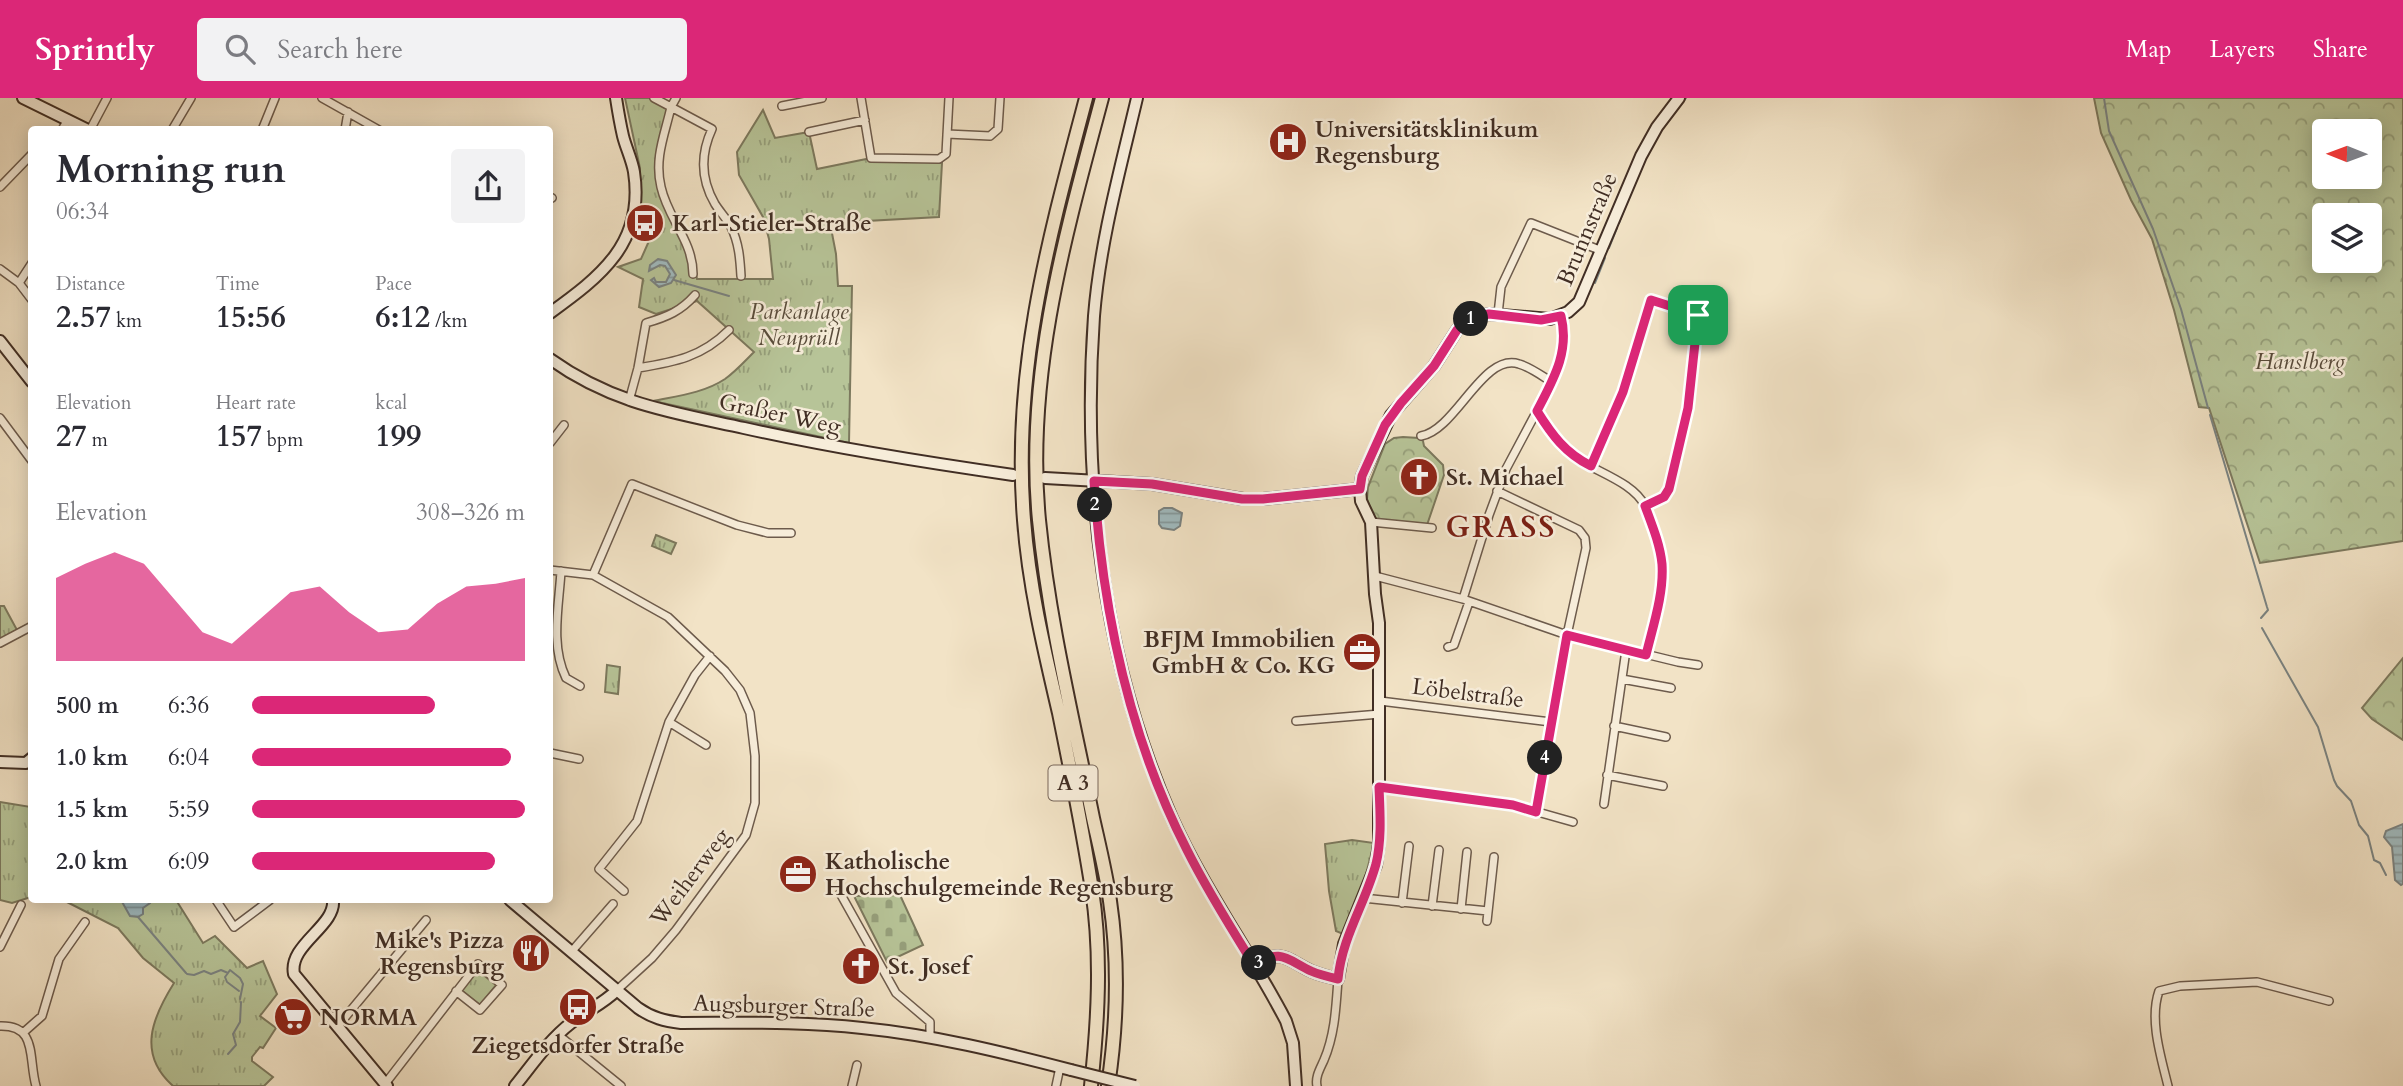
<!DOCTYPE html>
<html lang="en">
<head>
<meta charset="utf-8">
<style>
	:root { --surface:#fff; --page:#f2f2f3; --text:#2b2b33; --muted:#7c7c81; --accent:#db2777 }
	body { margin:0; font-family:Cardo,serif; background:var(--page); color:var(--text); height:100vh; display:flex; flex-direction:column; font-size:26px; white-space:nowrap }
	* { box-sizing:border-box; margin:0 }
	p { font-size:23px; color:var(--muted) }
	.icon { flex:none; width:38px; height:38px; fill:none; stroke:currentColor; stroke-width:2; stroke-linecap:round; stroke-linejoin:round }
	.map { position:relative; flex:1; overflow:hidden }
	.drawer { position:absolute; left:28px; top:28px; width:525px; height:777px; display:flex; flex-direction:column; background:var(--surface); border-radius:7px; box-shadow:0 4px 18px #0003 }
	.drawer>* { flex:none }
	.needle { width:46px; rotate:271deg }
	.buttons { position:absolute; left:2312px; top:21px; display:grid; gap:14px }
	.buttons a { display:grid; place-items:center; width:70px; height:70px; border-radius:7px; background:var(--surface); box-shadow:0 4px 18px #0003; font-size:35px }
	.pin { position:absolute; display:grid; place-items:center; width:60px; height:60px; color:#fff; margin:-30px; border-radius:14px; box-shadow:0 4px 10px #0006 }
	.km { position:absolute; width:35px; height:35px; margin:-18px; border-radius:50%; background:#222; color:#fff; font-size:19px; line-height:35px; text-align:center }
	.round { display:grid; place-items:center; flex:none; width:74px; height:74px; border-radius:7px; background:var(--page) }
	.summary { display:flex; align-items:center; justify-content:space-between; height:119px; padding:0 28px }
	h1 { font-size:38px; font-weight:700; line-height:52px }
	.stats { display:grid; grid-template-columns:repeat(3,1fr); gap:10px; height:119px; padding:7px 28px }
	.stats div { display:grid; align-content:center }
	.stats b { font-size:30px; font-weight:700 }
	.stats small { font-size:19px; font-weight:400 }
	.stats p { font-size:19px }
	.chart { height:196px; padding:14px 28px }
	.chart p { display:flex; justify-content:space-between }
	.chart svg { width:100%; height:126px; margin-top:7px; fill:var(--accent); opacity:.7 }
	ul { padding:0 28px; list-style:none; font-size:23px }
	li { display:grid; grid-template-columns:112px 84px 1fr; align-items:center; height:52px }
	li i { height:18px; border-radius:9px; background:var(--accent) }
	header { display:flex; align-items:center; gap:42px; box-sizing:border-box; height:98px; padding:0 35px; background:var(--accent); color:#fff }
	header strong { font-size:33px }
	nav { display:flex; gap:38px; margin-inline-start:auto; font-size:24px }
	.search { width:490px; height:63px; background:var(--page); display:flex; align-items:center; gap:18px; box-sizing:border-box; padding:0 24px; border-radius:7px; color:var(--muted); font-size:26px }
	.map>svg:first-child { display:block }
	.forest { fill:url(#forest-crowns); stroke:#7c795e; stroke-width:2; fill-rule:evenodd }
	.cemetery { fill:url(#cemetery-stones); stroke:#7c795e; stroke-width:2 }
	.park { fill:url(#park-tufts); stroke:#7c795e; stroke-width:2 }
	.water { fill:url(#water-rules); stroke:#7a8382; stroke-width:2 }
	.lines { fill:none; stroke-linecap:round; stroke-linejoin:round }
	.stream { stroke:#7a8382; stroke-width:2 }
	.street-casing { stroke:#6d5b4c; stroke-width:10 }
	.secondary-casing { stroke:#412e24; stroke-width:14 }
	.highway-casing { stroke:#412e24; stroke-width:16 }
	.street { stroke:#f7edda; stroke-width:7 }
	.secondary { stroke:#f7edda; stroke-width:10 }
	.highway { stroke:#f2e3c6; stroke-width:12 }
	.secondary-bridge-casing { stroke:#412e24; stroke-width:14; stroke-linecap:butt }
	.secondary-bridge { stroke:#f7edda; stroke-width:10 }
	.route-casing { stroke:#fff; stroke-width:14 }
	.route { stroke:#db2777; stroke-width:9 }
	.labels { text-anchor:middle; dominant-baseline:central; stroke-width:5; stroke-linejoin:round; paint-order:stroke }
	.shield { fill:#f7edda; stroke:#78675b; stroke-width:2 }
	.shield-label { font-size:21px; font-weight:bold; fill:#412e24 }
	.poi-label { font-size:23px; font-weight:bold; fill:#412e24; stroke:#f7edda; text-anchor:start }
	.street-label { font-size:23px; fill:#412e24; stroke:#f7edda }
	.park-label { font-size:23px; font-style:italic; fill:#594c3b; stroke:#f7edda }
	.district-label { font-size:30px; font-weight:bold; letter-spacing:2px; fill:#7a1f14; stroke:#f7edda }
</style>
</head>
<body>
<header>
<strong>Sprintly</strong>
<div class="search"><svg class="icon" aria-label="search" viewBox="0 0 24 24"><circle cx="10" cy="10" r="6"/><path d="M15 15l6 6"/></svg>Search here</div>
<nav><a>Map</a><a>Layers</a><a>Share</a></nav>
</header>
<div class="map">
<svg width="2403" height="988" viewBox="0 0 2403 988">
	<defs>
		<pattern id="forest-crowns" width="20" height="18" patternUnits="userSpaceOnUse" patternTransform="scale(1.75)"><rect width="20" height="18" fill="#b7c498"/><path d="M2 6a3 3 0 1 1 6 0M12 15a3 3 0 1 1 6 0" fill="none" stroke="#96a07c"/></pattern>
		<pattern id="cemetery-stones" width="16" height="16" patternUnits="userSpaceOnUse" patternTransform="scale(1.75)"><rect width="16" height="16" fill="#b7c498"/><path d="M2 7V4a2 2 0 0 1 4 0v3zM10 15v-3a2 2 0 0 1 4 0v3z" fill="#96a07c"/></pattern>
		<pattern id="park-tufts" width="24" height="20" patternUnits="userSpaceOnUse" patternTransform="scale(1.75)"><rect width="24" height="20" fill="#b7c498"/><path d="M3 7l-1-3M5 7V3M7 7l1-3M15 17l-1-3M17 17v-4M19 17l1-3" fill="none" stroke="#96a07c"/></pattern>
		<pattern id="water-rules" width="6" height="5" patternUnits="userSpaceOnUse" patternTransform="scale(1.75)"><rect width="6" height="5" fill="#a0bbc0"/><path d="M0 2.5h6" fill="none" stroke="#84989c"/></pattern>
	</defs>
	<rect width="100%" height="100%" fill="#f2e3c6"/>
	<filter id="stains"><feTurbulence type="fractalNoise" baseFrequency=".00286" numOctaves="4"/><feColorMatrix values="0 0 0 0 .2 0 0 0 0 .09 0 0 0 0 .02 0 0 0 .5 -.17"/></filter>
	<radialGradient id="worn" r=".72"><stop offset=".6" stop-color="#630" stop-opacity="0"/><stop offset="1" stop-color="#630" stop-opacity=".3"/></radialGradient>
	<!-- forest -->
	<path class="forest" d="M2094,0h309v443l-143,22 -51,-155 -10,-1 -25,-97 -22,-71 -21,-39 -30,-67zM2370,33v46h-46v-46zM2370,117v46h-46v-46z
		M1403,339l16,1 4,3 1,5 19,19 1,10 -17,50 -53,-5 -7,-21 1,-12 17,-43 9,-6z
		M2403,560v82l-31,-21 -10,-11z"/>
	<!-- cemetery -->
	<path class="cemetery" d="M900,797l23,50 -36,17 -33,-66z"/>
	<!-- park -->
	<path class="park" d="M625,0h24l24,14 -13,39 4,41 28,58 5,29h76l-4,-40 -6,-22 -24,-42 -2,-23 26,-42 12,28 34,-6 8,37 54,-11 71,5 -3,54 -109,6 6,31 2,32h14l-3,157 -196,-42c24,-5 51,-8 72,-22 10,-7 20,-18 29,-27l-57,-51 -41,13 -17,-7 4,-28 -25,-12 23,-8 8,-18 -4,-33 -5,-2v-38z
		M656,437l20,8 -5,11 -19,-8z
		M0,508h4l13,24 -17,9z
		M607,567l13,2 -2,27 -13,-2z
		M0,704l31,5v90l-19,6 -12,-3z
		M1352,742l22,3 -11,43 -20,48 -7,-3 -7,-40 -4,-47z
		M63,802h113l27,43 12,-7 32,32 16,-7 14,33 -17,22 16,12 -13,20 -3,-1 -8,10v4l21,16 -9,9h-91c-36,-32 -21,-68 1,-103l-31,-25 -25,-30z
		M477,872l19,15 -16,20 -19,-15z"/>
	<!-- water -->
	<path class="water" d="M658,161l9,2 9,14 -5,8 -12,4 -8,-7 3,-2 2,4h10l4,-8 -5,-8 -5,-1 -11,6 1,-6z
		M1172,410l10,5 -2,13 -6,4 -12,-2 -3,-4v-13l5,-3z
		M2403,726v60l-2,1 -6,-5 -3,-33 -8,-10 2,-6z
		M121,802h28l1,3 -7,5v6l-5,3 -8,-1z"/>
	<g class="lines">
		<!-- stream -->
		<path class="stream" d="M2104,0l5,33 44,98 28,80 27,99
			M1664,29l22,-29
			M1619,125l7,-18
			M1609,150l8,-20
			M674,182l55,16
			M1595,185l10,-25
			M2210,317l57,192 1,3 -7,8
			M2262,530l56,99 16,53 3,6 14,15 8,24 9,11 6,24 6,3 6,12
			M138,819l48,56
			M228,875l-3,4 2,5 12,9
			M187,876l7,1 10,-4 7,3 10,-4 7,3 2,-3 10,8 3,6 -3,15
			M228,956l8,-9 -3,-11 7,-12 1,-20"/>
		<defs>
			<path id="street" d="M322,0l57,32
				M654,0l17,9 5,-9
				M861,0l10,60 68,1 7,-5 3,-56
				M782,8l40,-8
				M62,32l6,-11
				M90,32l17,-32
				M172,32l19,-32
				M262,32l13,-32
				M345,32l3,-18
				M809,34l56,-12
				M947,36l43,2 8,-7 2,-31
				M0,89l32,-33
				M550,99l2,1
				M0,171l19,14 13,17
				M693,176c0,-33 -25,-55 -32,-87 -7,-29 4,-53 10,-80l41,22c-12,26 -11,51 3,75 5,8 12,15 16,23 8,16 9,32 10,49
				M19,185l13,-20
				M1498,216l3,-27 30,-64 71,28
				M638,270c37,-6 64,-11 91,-38
				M629,303l9,-33 8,-45c21,-6 35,-12 49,-28
				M1537,313c10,16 20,32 35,44 20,16 61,26 73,51 7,19 15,37 17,58 2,30 -9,62 -16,91
				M0,320l32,43
				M1421,338c35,-6 62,-84 98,-72 11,3 23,12 33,18
				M550,345l14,-18
				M1591,368l32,-74 28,-92 47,15 -10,93 -19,82 -5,7 -19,9
				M1497,393l82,39 6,8 1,10 -19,87 -31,177
				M1371,424l61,6
				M550,472l43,5 75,42 57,54 15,19 10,23 5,43v47l-9,32 -70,95 -24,28 -35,32
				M561,473c-2,35 -11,74 5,107l14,8
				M593,477l39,-91 105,41 31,8h23
				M1375,478l88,23 104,36 111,27 20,3
				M1463,501l26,-84 17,-46 49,-92c8,-21 12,-39 6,-61
				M0,545l32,-17
				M1448,549l6,-2 15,-43
				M1622,581l49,9
				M1380,603l171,21
				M1296,623l84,-7
				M669,624l37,23
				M1614,628l52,11
				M550,655l29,6
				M1607,677l56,11
				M1379,689l134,18 60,17
				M1604,706l22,-154
				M624,793l-25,-22 38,-48 32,-99 26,-47 15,-19
				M840,795l56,100 34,29v15
				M1363,800l125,13
				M216,802l18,27 36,-27
				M1402,805l7,-57
				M1432,808l7,-56
				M1461,811l6,-57
				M1487,823l7,-64
				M0,849l21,-42
				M572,853l41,-47
				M0,928c38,-1 28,32 36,60
				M337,929l89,-107
				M24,934l18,-16 17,-57 26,-37
				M557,936l64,52
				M385,986l93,-120 24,21 -22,25 -24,-19
				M852,988l5,-21
				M1056,988l4,-19
				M1317,988c-2,-9 3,-17 7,-26 11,-26 12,-53 14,-81
				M2168,988c-7,-29 -19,-66 -9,-95l21,-5 77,-4 72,19"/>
			<path id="secondary" d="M23,0l65,32
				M1137,0c-17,72 -37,144 -43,218 -12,169 9,346 78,502 32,71 78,134 114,203l7,22 3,43
				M550,215c50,-36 95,-70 84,-141 -2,-12 -8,-24 -11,-36 -3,-13 -5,-25 -7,-38
				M0,243l32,41
				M550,261c63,45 121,53 194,69 89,20 178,34 269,47
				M1045,380l107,6 91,15h20l97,-10
				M0,664l26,1 6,-5
				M333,802c3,26 -45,45 -39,74l93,112
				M510,802l128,108c14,10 27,13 43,15 61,0 121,-2 181,5 71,7 140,24 209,42
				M1254,867c28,-17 32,-6 57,6 9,4 18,6 27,8l6,-35 32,-79 3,-21v-221l-4,-29 -4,-72 -10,-21 -1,-12 2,-13 29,-61 43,-49 23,-36 7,-6 15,-8 10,-2 61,5 18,-7 11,-10 62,-146 16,-29 22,-29
				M515,988c17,-21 34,-46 56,-63 15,-12 32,-19 46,-33"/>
			<path id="highway" d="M1086,0c-38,143 -74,273 -62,422 5,66 20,129 35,193 12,59 24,118 33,177 10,64 6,132 -1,196
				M1102,0c-37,138 -77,278 -63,422 10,101 34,199 54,298 6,27 13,55 17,83 9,61 7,125 -2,185"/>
		</defs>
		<!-- street casing -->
		<use href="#street" class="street-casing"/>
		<!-- secondary casing -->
		<use href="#secondary" class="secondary-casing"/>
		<!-- highway casing -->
		<use href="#highway" class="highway-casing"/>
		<!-- street -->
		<use href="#street" class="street"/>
		<!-- secondary -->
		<use href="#secondary" class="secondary"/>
		<!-- highway -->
		<use href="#highway" class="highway"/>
		<defs>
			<path id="secondary-bridge" d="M1071,972l64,16"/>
		</defs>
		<!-- secondary-bridge casing -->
		<use href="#secondary-bridge" class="secondary-bridge-casing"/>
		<!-- secondary-bridge -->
		<use href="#secondary-bridge" class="secondary-bridge"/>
	</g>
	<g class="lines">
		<defs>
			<path id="route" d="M1651,202l47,15 -10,93 -19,81 -5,8 -19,9c7,19 15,38 17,58 2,30 -9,62 -16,91l-79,-20 -31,177 -23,-7 -134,-18c1,25 3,52 -3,77 -11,40 -34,73 -38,115 -9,-2 -18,-4 -27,-8 -25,-12 -30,-23 -57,-6 -23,-37 -47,-75 -67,-115 -58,-113 -85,-243 -93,-369l58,3 90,15h21l97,-10 2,-13 23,-51 16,-22 33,-37 23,-36 7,-6 15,-8 10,-2 52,6 20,-4c9,36 -8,64 -24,95 15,24 28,42 54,55l32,-74z"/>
		</defs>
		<!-- route casing -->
		<use href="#route" class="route-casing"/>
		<!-- route -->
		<use href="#route" class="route"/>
	</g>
	<!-- icons -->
	<defs>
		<symbol id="hospital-disc" viewBox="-11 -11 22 22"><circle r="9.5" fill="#8f2418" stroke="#f7edda"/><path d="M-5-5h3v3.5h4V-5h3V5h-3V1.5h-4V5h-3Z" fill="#fff"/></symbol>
		<symbol id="bus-disc" viewBox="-11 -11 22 22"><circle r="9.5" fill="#8f2418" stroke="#f7edda"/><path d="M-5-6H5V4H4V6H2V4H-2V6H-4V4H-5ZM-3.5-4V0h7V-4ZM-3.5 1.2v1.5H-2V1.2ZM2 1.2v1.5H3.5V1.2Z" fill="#fff"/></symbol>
		<symbol id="church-disc" viewBox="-11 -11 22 22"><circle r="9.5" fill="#8f2418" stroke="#f7edda"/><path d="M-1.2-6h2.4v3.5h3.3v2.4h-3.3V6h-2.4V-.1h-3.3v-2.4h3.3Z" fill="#fff"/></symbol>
		<symbol id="office-disc" viewBox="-11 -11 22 22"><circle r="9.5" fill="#8f2418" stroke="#f7edda"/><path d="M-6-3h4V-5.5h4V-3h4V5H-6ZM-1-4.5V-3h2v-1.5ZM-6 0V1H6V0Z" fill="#fff"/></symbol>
		<symbol id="restaurant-disc" viewBox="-11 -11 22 22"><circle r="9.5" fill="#8f2418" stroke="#f7edda"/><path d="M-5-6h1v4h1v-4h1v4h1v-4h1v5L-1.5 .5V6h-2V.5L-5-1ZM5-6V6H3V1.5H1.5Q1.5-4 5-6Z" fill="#fff"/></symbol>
		<symbol id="supermarket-disc" viewBox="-11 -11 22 22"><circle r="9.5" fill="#8f2418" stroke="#f7edda"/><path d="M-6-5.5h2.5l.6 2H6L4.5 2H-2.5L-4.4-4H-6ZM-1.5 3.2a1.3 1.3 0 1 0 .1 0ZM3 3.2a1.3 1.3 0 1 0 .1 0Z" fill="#fff"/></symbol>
	</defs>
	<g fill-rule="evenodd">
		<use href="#hospital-disc" x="1266" y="22" width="44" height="44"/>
		<use href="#bus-disc" x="623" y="103" width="44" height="44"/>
		<use href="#church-disc" x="1397" y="357" width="44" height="44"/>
		<use href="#office-disc" x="1340" y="532" width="44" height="44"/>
		<use href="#office-disc" x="776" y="754" width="44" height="44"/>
		<use href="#restaurant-disc" x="509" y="833" width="44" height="44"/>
		<use href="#church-disc" x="839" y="846" width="44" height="44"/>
		<use href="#bus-disc" x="556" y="887" width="44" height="44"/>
		<use href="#supermarket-disc" x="271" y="897" width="44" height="44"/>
	</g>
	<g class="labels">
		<!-- shield labels -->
		<rect class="shield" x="1048.5" y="667.5" width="49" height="35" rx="5"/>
		<g class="shield-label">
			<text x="1073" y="685">A 3</text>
		</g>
		<!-- poi labels -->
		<g class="poi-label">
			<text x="1315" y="31">Universitätsklinikum<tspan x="1315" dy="26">Regensburg</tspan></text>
			<text x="672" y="125">Karl-Stieler-Straße</text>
			<text x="1446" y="379">St. Michael</text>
			<text x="1335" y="541" text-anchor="end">BFJM Immobilien<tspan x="1335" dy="26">GmbH &amp; Co. KG</tspan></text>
			<text x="825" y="763">Katholische<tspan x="825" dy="26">Hochschulgemeinde Regensburg</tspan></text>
			<text x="504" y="842" text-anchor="end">Mike's Pizza<tspan x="504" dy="26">Regensburg</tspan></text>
			<text x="888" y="868">St. Josef</text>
			<text x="320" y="919">NORMA</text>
			<text x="578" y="947" text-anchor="middle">Ziegetsdorfer Straße</text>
		</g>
		<!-- street labels -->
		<g class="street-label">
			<text transform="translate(1587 131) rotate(-67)">Brunnstraße</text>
			<text transform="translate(780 316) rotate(12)">Graßer Weg</text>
			<text transform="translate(1468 595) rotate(7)">Löbelstraße</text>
			<text transform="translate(690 779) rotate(-53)">Weiherweg</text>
			<text transform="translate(784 908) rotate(2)">Augsburger Straße</text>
		</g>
		<!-- park labels -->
		<g class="park-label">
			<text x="799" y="213">Parkanlage<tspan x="799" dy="26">Neuprüll</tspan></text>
			<text x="2300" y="263">Hanslberg</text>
		</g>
		<!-- district labels -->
		<g class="district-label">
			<text x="1501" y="429">GRASS</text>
		</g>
	</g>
	<rect width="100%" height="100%" filter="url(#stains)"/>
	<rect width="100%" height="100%" fill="url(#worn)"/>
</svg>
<div class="buttons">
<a><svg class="needle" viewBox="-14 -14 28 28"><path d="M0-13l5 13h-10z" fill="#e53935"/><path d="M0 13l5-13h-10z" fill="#7c7c81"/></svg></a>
<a><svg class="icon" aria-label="layers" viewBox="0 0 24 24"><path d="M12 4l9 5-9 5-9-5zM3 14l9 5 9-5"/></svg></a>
</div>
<div class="pin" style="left:1698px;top:217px;background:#1e9e55"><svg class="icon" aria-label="arrive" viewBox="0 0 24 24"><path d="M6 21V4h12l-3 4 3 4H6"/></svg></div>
<b class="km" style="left:1471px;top:221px">1</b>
<b class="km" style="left:1095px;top:407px">2</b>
<b class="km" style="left:1259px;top:865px">3</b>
<b class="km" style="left:1545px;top:660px">4</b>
<section class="drawer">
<div class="summary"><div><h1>Morning run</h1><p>06:34</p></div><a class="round"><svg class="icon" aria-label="share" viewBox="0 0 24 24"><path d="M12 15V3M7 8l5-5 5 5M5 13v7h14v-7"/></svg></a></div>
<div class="stats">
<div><p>Distance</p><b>2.57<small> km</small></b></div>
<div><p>Time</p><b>15:56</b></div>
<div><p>Pace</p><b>6:12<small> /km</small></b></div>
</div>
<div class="stats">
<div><p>Elevation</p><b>27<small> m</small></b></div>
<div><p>Heart rate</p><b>157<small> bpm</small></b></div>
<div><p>kcal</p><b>199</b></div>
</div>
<div class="chart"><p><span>Elevation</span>308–326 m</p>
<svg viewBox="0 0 160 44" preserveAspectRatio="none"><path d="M0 44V15L10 10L20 6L30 10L40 22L50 34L60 38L70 29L80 20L90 18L100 27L110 34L120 33L130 24L140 18L150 17L160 15V44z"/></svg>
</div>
<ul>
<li><b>500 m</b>6:36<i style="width:67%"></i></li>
<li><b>1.0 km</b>6:04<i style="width:95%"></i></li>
<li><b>1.5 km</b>5:59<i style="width:100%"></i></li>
<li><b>2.0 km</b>6:09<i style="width:89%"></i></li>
</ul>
</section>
</div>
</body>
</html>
